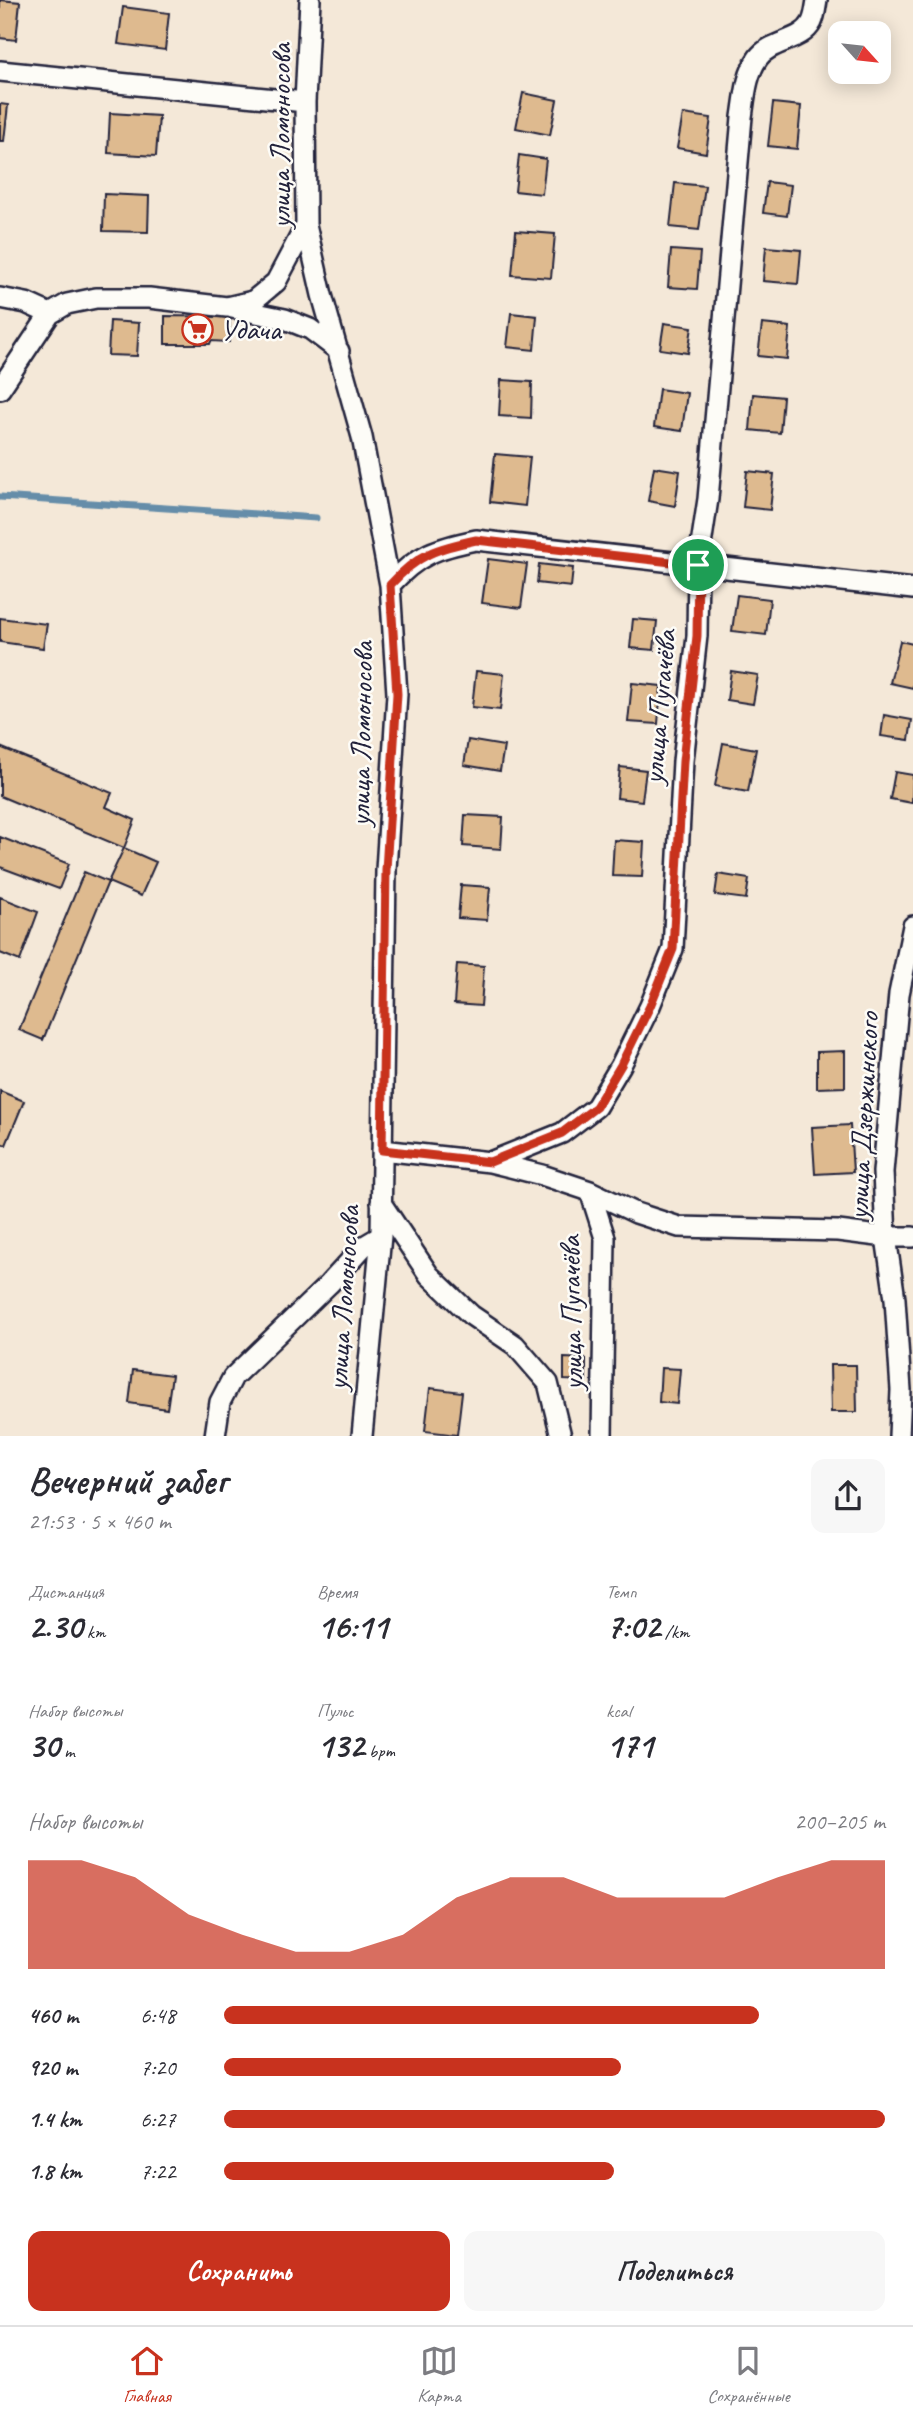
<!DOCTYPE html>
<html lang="ru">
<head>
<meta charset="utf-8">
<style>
	:root { --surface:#fff; --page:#f7f7f7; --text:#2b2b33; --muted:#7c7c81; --line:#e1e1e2; --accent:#c8321e }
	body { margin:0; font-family:Caveat,sans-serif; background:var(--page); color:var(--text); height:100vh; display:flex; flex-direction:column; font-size:26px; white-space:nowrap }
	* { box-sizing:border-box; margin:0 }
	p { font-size:23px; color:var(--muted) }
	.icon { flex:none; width:38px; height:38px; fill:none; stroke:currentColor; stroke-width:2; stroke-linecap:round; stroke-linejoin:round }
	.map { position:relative; height:1436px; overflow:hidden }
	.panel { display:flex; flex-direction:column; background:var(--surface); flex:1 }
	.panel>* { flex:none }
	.needle { width:46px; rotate:117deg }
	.controls { position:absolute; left:828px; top:21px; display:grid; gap:14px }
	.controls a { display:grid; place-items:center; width:63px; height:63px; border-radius:14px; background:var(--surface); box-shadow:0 4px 18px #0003; font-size:35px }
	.pin { position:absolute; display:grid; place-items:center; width:60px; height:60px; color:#fff; margin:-30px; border:4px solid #fff; border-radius:50%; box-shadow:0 2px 7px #0007 }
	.round { display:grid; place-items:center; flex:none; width:74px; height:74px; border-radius:14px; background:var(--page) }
	.head { display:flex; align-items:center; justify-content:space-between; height:119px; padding:0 28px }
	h1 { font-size:38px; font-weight:800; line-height:52px }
	.figures { display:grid; grid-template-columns:repeat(3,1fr); gap:10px; height:119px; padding:7px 28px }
	.figures div { display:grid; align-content:center }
	.figures b { font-size:35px; font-weight:800 }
	.figures small { font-size:19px; font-weight:400 }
	.figures p { font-size:19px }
	.chart { height:196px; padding:14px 28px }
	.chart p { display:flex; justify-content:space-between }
	.chart svg { width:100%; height:126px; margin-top:7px; fill:var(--accent); opacity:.7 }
	.primary-button { display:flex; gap:14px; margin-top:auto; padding:14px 28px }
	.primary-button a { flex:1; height:80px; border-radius:14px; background:var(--accent); color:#fff; font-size:28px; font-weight:800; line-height:80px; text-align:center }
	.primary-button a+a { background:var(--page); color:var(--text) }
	ul { padding:0 28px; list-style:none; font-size:23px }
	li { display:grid; grid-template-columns:112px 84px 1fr; align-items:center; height:52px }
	li i { height:18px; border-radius:9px; background:var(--accent) }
	.dock { display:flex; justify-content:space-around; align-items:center; height:98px; border-top:2px solid var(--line); background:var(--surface); font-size:19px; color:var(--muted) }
	.dock a { display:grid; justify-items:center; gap:4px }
	.dock .current { color:var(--accent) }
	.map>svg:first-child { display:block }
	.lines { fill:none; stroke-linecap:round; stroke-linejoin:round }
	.stream { stroke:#658da9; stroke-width:7 }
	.building { fill:#deba8f; stroke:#22223b; stroke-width:2 }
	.street-casing { stroke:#22223b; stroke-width:24 }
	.street { stroke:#fdfcf7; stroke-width:19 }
	.route-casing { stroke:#fff; stroke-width:14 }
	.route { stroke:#c8321e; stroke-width:9 }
	.labels { text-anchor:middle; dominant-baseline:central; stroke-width:5; stroke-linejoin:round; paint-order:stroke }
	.street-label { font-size:30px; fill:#22223b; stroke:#fdfcf7 }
	.poi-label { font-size:30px; fill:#22223b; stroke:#fdfcf7; text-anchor:start }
</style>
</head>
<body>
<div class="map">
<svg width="913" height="1436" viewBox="0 0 913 1436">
	<rect width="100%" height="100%" fill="#f4e8d8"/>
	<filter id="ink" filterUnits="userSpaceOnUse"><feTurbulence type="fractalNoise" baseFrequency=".0143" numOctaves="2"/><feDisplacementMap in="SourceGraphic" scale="14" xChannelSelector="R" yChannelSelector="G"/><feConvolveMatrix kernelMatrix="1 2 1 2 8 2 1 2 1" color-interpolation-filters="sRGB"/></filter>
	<g filter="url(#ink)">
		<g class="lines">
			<!-- stream -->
			<path class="stream" d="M0,497l316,21"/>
		</g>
		<!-- building -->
		<path class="building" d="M0,0l20,2 -4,38 -16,-2z
			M123,7l46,6 -4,37 -47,-6z
			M523,93l34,7 -7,35 -34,-7z
			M773,103l28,3 -4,43 -29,-3z
			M0,104l8,1 -4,36h-4z
			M110,113l49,3 -3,40 -48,-3z
			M683,114l28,4 -5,35 -29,-5z
			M519,155l27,4 -4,35 -27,-3z
			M767,182l24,3 -4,31 -24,-3z
			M675,183l30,3 -6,44 -29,-3z
			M104,194l45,2 -1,36 -45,-1z
			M516,231l39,3 -4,44 -39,-3z
			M766,247l35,3 -3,34 -35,-3z
			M671,250l29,2 -3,37 -29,-2z
			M511,313l26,3 -3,34 -27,-3z
			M165,316l65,1 -1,25 -18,-1 -1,3h-45z
			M110,321l29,2 -2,33 -29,-1z
			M664,323l28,4 -4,26 -28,-4z
			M762,324l28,3 -3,32 -29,-3z
			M501,380l31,2 -1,36 -32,-2z
			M659,389l28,4 -5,38 -28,-4z
			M753,394l30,3 -3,36 -30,-3z
			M495,454l35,3 -5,49 -35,-4z
			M654,467l26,4 -5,35 -27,-5z
			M747,471l27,3 -4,36 -27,-3z
			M488,559l39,5 -6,44 -39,-5z
			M539,564l34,4 -2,19 -34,-4z
			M737,595l33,4 -4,36 -34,-4z
			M0,618l47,6 -4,24 -43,-6z
			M633,619l24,2 -3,29 -24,-2z
			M900,641l13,3v44l-23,-5z
			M476,671l28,3 -4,36 -28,-3z
			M731,671l27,4 -5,29 -26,-4z
			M632,683l29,3 -3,38 -30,-2z
			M884,715l28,5 -3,20 -28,-4z
			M468,740l36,6 -4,25 -36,-6z
			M723,743l33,6 -8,43 -33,-6z
			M0,747l112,46 -6,14 29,13 -11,28 -124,-52z
			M620,767l26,3 -4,31 -25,-3z
			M895,772l18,3 -1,28 -22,-4z
			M465,815l38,2 -2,32 -38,-3z
			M0,837l69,27 -10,25 -59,-22z
			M614,840l30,2 -2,35 -30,-1z
			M124,848l32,14 -15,34 -33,-14z
			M84,872l24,10 -65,158 -24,-10z
			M718,874l31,5 -3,20 -31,-4z
			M461,885l29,2 -3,33 -29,-2z
			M0,897l38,15 -18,49 -20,-8z
			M457,964l27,2 -3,40 -27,-2z
			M845,1051v36l-28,1v-36z
			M0,1091l24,10 -18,44 -6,-2z
			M850,1125l3,47 -38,2 -3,-47z
			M564,1358l22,1v22l-22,-1z
			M830,1365h26l1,47h-26z
			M661,1368l19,1 -3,35 -18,-2z
			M133,1370l39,5 -5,34 -38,-6z
			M430,1388l32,4 -5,43 -32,-4z"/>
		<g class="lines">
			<defs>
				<path id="street" d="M310,0l-5,102 1,123 16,70 40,142 28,148 7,109 -11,176 -5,366 -19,200
					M0,71l305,31
					M0,298l26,5 24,11
					M232,308l53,11 25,10 29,22
					M0,389l50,-75 17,-10 29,-6h53l78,9 26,-6 23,-19 30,-57
					M390,585c28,-31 47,-37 86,-45l437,49
					M382,1150l108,12 52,13 48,16 46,22 43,14 159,4 48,6h27
					M490,1162l72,-29 34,-26 25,-42 29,-59 23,-57 10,-188 14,-125 1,-71 10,-66 34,-382c3,-19 4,-42 16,-59 13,-18 44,-16 54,-36 3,-6 4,-16 5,-22
					M590,1191l15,47 -3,198
					M381,1203l48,72 42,40 44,30 33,38 13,53
					M215,1436l5,-34 13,-25 96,-93 35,-38 17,-10
					M899,1436l2,-46 -6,-91 -9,-62 -3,-65 16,-178 14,-68"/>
			</defs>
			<!-- street casing -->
			<use href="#street" class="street-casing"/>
			<!-- street -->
			<use href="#street" class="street"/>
		</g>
	</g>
	<g class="lines" filter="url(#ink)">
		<defs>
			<path id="route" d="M476,540l222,25 -1,71 -14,125 -10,188 -23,57 -29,59 -25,42 -34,26 -72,29 -108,-12 4,-280 11,-176 -7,-109c28,-31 47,-37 86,-45z"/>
		</defs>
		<!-- route casing -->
		<use href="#route" class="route-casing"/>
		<!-- route -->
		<use href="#route" class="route"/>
	</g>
	<!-- icons -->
	<defs>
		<symbol id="supermarket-ring" viewBox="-11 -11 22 22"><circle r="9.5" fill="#fdfcf7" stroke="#c8321e" stroke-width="1.5"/><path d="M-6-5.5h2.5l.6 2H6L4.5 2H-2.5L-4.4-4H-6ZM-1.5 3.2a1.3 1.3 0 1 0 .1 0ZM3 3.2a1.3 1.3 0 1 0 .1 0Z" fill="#c8321e"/></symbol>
	</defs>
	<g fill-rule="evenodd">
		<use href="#supermarket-ring" x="180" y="312" width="35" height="35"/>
	</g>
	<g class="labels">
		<!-- street labels -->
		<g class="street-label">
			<text transform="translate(280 136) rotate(-90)">улица Ломоносова</text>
			<text transform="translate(659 707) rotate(-85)">улица Пугачёва</text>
			<text transform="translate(361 734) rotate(-89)">улица Ломоносова</text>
			<text transform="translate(863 1116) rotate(-87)">улица Дзержинского</text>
			<text transform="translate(343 1298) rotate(-86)">улица Ломоносова</text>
			<text transform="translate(571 1313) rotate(-91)">улица Пугачёва</text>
		</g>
		<!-- poi labels -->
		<g class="poi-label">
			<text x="220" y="329">Удача</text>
		</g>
	</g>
</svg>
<div class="controls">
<a><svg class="needle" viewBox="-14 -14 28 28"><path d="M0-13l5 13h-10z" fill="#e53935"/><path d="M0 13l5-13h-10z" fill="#7c7c81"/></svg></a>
</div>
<div class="pin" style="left:698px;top:565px;background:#1e9e55"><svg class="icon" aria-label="arrive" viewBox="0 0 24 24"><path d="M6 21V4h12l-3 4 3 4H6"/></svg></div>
</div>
<section class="panel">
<div class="head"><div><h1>Вечерний забег</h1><p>21:53 · 5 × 460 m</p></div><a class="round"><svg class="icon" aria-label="share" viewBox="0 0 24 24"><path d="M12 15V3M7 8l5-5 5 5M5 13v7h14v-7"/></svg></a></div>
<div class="figures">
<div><p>Дистанция</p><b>2.30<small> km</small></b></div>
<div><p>Время</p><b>16:11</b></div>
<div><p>Темп</p><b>7:02<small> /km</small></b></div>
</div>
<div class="figures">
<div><p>Набор высоты</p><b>30<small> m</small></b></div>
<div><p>Пульс</p><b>132<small> bpm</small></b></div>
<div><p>kcal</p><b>171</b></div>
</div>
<div class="chart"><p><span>Набор высоты</span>200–205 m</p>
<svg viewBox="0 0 160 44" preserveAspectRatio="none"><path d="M0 44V6L10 6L20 12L30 25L40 32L50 38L60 38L70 32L80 19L90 12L100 12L110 19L120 19L130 19L140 12L150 6L160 6V44z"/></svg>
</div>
<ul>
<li><b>460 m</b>6:48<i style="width:81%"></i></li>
<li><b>920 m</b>7:20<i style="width:60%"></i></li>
<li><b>1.4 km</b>6:27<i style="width:100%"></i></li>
<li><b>1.8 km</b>7:22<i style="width:59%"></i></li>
</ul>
<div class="primary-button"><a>Сохранить</a><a>Поделиться</a></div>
</section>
<nav class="dock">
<a class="current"><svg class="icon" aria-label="home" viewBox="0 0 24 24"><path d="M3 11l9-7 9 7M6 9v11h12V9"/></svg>Главная</a>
<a><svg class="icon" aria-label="map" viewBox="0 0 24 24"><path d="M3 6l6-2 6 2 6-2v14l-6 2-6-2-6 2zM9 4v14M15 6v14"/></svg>Карта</a>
<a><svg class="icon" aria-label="saved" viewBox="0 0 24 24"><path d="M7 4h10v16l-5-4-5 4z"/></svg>Сохранённые</a>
</nav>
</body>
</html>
